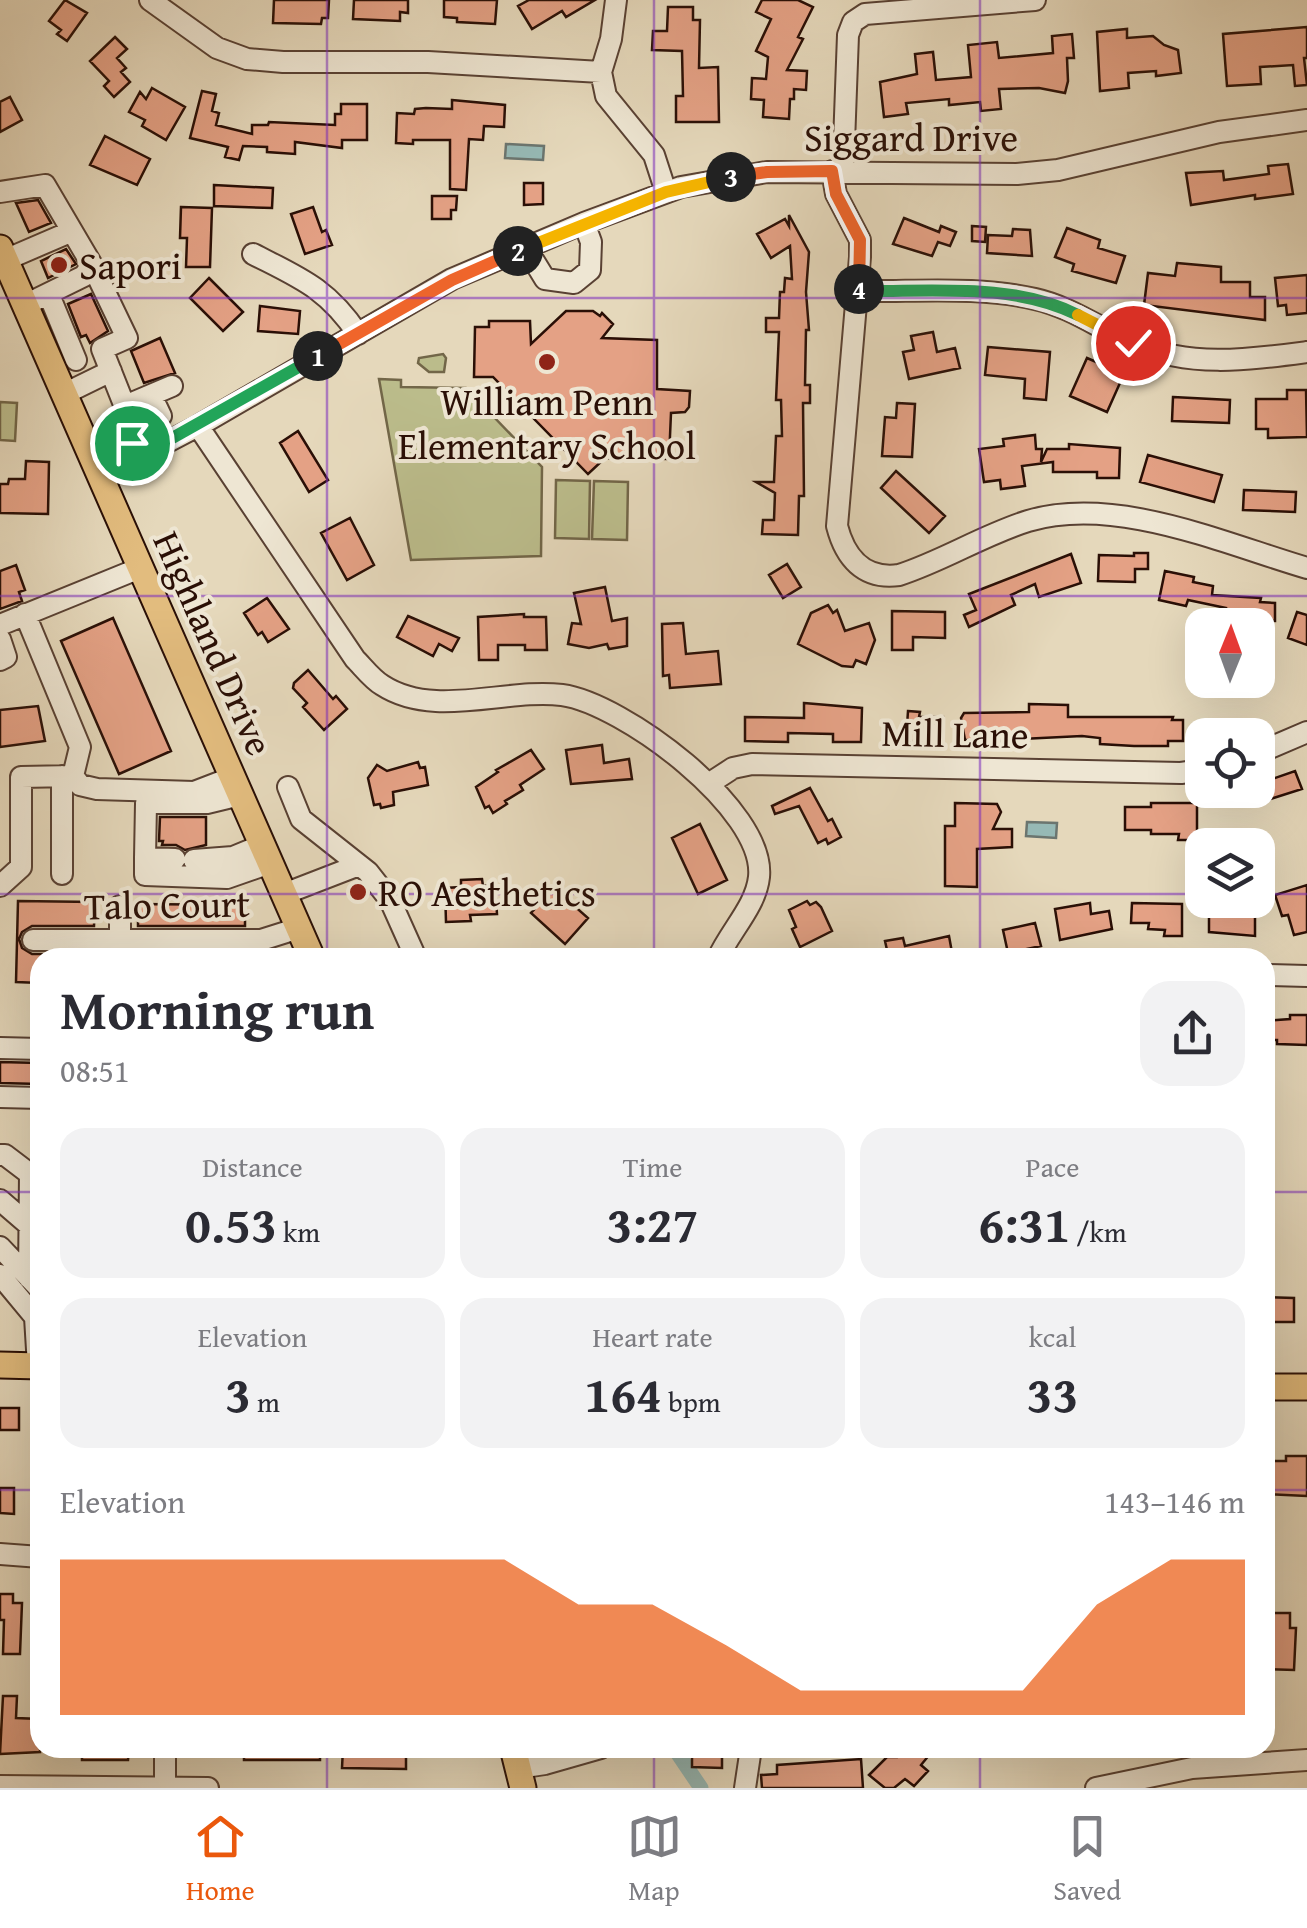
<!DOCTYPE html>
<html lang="en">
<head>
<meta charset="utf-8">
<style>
	:root { --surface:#fff; --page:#f2f2f3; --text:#2b2b33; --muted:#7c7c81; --line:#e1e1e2; --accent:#ea580c }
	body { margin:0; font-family:"Gentium Book Plus",serif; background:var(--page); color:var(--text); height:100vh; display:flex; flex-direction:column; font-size:38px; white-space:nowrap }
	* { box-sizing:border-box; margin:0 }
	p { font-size:32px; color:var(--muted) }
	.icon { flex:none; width:55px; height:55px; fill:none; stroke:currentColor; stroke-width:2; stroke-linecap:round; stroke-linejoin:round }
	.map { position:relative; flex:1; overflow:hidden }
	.panel { position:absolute; left:30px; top:948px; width:1245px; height:810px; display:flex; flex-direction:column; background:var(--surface); border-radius:30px; box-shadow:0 10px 40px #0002 }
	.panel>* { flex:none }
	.needle { width:65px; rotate:1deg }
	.buttons { position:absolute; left:1185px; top:608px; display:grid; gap:20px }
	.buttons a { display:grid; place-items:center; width:90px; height:90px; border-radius:20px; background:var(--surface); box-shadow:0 10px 40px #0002; font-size:50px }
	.pin { position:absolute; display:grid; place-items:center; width:85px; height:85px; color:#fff; margin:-42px; border:5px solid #fff; border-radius:50%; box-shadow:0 2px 10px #0007 }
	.km { position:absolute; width:50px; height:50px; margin:-25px; border-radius:50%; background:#222; color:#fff; font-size:28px; line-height:50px; text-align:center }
	.round { display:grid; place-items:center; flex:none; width:105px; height:105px; border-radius:30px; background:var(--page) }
	.summary { display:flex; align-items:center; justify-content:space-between; height:170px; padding:0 30px }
	h1 { font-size:55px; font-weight:700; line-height:75px }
	.figures { display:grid; grid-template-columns:repeat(3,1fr); gap:15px; height:170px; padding:10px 30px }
	.figures div { display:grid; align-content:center; border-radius:25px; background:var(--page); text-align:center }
	.figures b { font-size:50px; font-weight:700 }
	.figures small { font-size:28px; font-weight:400 }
	.figures p { font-size:28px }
	.chart { height:280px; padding:20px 30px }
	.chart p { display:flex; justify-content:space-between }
	.chart svg { width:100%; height:180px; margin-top:10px; fill:var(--accent); opacity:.7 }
	.dock { display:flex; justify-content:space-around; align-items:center; height:140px; border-top:2px solid var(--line); background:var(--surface); font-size:28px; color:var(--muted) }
	.dock a { display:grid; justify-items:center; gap:5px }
	.dock .active { color:var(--accent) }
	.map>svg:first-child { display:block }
	.green { fill:#bbbc8b; stroke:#726648; stroke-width:2.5 }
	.water { fill:#96b9b5; stroke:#6b756f; stroke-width:2.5 }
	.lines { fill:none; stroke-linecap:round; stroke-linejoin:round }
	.canal { stroke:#96b9b5; stroke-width:15 }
	.building { fill:#e4a185; stroke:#2a0f06; stroke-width:2.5 }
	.minor-casing { stroke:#594133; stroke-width:24 }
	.major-casing { stroke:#2a0f06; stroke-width:29 }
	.minor { stroke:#eee6d3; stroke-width:20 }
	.major { stroke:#e2bc7e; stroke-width:25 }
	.split-1-casing { stroke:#fff; stroke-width:20 }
	.split-2-casing { stroke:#fff; stroke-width:20 }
	.split-3-casing { stroke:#fff; stroke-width:20 }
	.split-4-casing { stroke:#fff; stroke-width:20 }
	.split-5-casing { stroke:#fff; stroke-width:20 }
	.split-6-casing { stroke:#fff; stroke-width:20 }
	.split-1 { stroke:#22a559; stroke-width:12 }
	.split-2 { stroke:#f0652b; stroke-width:12 }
	.split-3 { stroke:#f5b400; stroke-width:12 }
	.split-4 { stroke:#f0652b; stroke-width:12 }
	.split-5 { stroke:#22a559; stroke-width:12 }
	.split-6 { stroke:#f5b400; stroke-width:12 }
	.grid { fill:none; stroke:#7b2cbf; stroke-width:2.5; stroke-opacity:0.55 }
	.poi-dot { fill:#8f2418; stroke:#eee6d3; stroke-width:4 }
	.labels { text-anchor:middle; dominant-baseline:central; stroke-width:8; stroke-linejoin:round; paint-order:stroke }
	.street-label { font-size:38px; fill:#2a0f06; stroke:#eee6d3 }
	.poi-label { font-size:38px; fill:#2a0f06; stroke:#eee6d3; text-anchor:start }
</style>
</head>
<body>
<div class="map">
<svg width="1307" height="1788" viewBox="0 0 1307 1788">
	<rect width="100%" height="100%" fill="#e5d8bb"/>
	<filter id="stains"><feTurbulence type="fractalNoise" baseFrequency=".002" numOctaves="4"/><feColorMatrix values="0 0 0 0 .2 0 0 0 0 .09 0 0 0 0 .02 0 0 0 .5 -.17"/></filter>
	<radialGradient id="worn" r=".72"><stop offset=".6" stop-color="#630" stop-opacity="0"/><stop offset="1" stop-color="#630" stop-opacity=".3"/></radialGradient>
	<!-- green -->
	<path class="green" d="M443,354l3,4 -2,14h-15l-11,-9 1,-5z
		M379,379l22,1v7l65,1 76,79 -1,89 -130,4z
		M0,402l17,1 -2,38 -15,-1z
		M556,480l34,1 -1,58 -34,-1z
		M594,481l34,1 -1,58 -35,-1z"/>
	<!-- water -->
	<path class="water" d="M506,144l38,2 -1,14 -38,-2z
		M1027,822l30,1 -1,15 -30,-2z"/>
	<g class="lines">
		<!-- canal -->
		<path class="canal" d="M674,1748l27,40"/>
	</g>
	<!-- building -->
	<path class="building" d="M65,0l22,13 -20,28 -10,-7 4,-4 -12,-9z
		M274,0h55l-1,18h-6l-1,6 -48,-1z
		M354,0h54v13l-8,-1v9l-47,-2z
		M444,0h53l-2,24 -38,-2v-4l-13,-1z
		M529,0h66l-29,17 -4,-6 -30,18 -14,-23z
		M762,0h36l15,7 -15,30 5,2 -16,31 20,1 -1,19 -12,-1v10h-4l-1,20 -26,-2 1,-17 -13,-1 1,-21 14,1 2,-22 -12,-6 15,-32 -15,-7z
		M668,7h25v13h7l-1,48 19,-1 1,55h-43v-26h7l-1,-45 -30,-1 1,-19h14z
		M1307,27v31h-3l3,27 -12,1 -2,-21 -33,2 1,17 -34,2 -4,-52z
		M1127,29v9l26,-2 11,9 14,5 3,23 -25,3v-5l-28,2 1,15 -29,3 -3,-59z
		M1072,34l2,24h-7l1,23 -3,12 -26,-5 -40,1 2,20 -20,2 -1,-9 -31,3v-6l-43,4 2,11 -24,3 -4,-35 37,-8 -2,-20 18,-2 3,28 35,-3 -3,-32 29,-3 2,16 54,-5 -1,-17z
		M115,37l12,12 -10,9 9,10 -5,4 9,10 -16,15 -10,-11 5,-5 -19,-20z
		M152,88l33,19 -19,33 -24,-14 3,-6 -16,-8 11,-20 6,7z
		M202,91l14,3 -4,17 7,2 -3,12 36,9v-9h16l1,-3 66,3v-11h6v-10h26v36h-25v8l-47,-6v12l-28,-2v-5l-24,-1 -4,14 -14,-3 3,-10 -38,-9z
		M10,97l12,23 -22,12v-30z
		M452,100l53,5 -1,22 -20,-1 -1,14 -14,-1 -3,51 -16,-1v-49h-37v4l-17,-1 1,-30 17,1 1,-5 11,-1 26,1z
		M105,136l45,23 -13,26 -47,-20z
		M1288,164l5,30 -38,5v-4l-64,10 -5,-32 37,-2 1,9 45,-6 -1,-8z
		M524,183h19v21l-19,1z
		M214,185l59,3 -1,20 -58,-2z
		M432,196h25l-1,14h-5v9h-19z
		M38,200l13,23 -22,9 -13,-29z
		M181,207l31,1 -2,59h-24l1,-29h-7z
		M313,207l9,25 4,-2 6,15 -27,9 -14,-40z
		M789,215l20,37 -3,40 3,38h-3l-1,55h5v18h-7l1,93h-5l-1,39 -36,-1 1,-14h11l1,-27 -19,-11h18l2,-46h6l-1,-36h-5l3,-68h-13v-14h13l1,-26h4l1,-14 7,1 -2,-33 -19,12 -14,-24 28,-15 4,7z
		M904,218l35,14 2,-6 15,6 -6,14 -12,-4 -6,14 -39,-12z
		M972,226l14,1 -1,15 -13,-1z
		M1067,228l33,12 -2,8 27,8 -9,27 -44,-12 2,-7 -19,-7z
		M1013,229l17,1 2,26 -45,-3 1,-18 24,1z
		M66,249l10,15 -28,14 -7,-17z
		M1177,263l44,4v15h29v15h15v23l-121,-15 4,-32 27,3z
		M1307,275v38l-20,2 -1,-10 -8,1 -3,-28z
		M209,278l34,34 -20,19 -33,-33z
		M91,294l17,37 -18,12 -4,-8 -5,2 -13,-33z
		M260,306l40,5 -2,23 -40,-3z
		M566,311h27l7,5 2,-3 11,11 -11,14 55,2v49l33,2 -1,16 -4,5 -14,1 -2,46 -64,-1 -17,16 -95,-97h-19l1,-50h14v-6h41l1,23z
		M933,332l4,20 18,-4 5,20 -51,11 -6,-27 11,-2 -3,-14z
		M160,338l15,35 -31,10 -13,-32z
		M988,347l62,5 -4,48 -22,-2 1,-19 -40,-4z
		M1087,358l37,16 -17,38 -37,-16z
		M1287,390h19l1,47 -39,1v-9h-12v-30h31z
		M1173,397l57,3 -1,23 -57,-2z
		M897,403l18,1 -3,53 -30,-1 3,-39 11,1z
		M298,431l30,49 -19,12 -29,-49z
		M1035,435l1,14h6l-1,13 6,-13h22v-5l51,4 -1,30h-22v-6h-44v-10l-31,4 3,20 -24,3 -1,-9 -16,2 -5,-33 25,-3 -1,-7z
		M1148,455l74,20 -8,27 -74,-20z
		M26,461l23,1 -1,52 -48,-1v-29h8l1,-5h16z
		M896,471l49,45 -16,17 -48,-45z
		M1244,490l52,2 -1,20 -52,-2z
		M350,518l24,47 -27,15 -26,-47z
		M1134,553h14v16h-13v13l-37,-1 1,-26 35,1z
		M1071,554l10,29 -42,14 -4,-13 -24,11 4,10 -46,22 -5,-12 12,-5 -7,-16z
		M787,564l14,23 -18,11 -14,-23z
		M16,565l9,25 -6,2 3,9 -22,8v-38z
		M1165,571l29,6 -1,5 20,4 -1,9 49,3 -1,4 15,1v18l-16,-1 -1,5h-34l2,-17 -38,-8 -2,6 -27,-6z
		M605,587l7,34 15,-3v28l-18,3 -2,-5 -18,4 -21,-4 4,-21 9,1 -7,-31z
		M267,598l22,31 -21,13 -6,-10 -4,3 -14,-22z
		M828,605l5,8 4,-3 8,21 24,-8 6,17 -9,24 -10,-4 -3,7 -11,-1 -44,-22 13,-31z
		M892,611l53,1v26l-32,-1v13h-21z
		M1297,612l10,3v30l-19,-7z
		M524,614v3h22l1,33h-22v-5h-27v15h-19l-1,-43z
		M408,616l51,22 -7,13 -13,-7 -6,12 -36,-19z
		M113,618l58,133 -52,23 -58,-133z
		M683,623l3,31 32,-3 3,33 -51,4 -1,-13 -6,1 -1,-52z
		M308,670l25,29 3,-3 11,13 -23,21 -21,-23 4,-4 -14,-15 1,-5z
		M804,703l58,5 -1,34h-28v-8l-45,-1v9l-43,-1v-24l59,1z
		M1029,704l39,1v12h105l-1,3h11v21h-15v5h-34l-34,-2v-6l-18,-2 -80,4 -8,5 -14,-5h-15l-4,-22 3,-5 65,-1z
		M38,706l7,35 -45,6v-37z
		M908,711l12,1 -1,5h24v23l-37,1z
		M602,745l2,18 25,-4 3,20 -61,5 -5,-34z
		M531,750l13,19 -24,16 3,5 -18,11 2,3 -14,9 -4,-7 -4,2 -9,-21 22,-15 -2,-2z
		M418,762l2,6 5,-1 3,18 -35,7 1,13 -13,3 -1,-4 -6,1 -6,-27 9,-13 10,6z
		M1295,771l7,18 -44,14v-19z
		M810,788l18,33 4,-2 9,18 -13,7 -2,-5 -8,4 -19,-37 -24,8 -3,-8z
		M955,803l42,1 4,8 -8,17h19v18l-35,2v38l-32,-1v-60h10z
		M1151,803h46v37h-19l1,-6h-28v-4h-26v-23h26z
		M160,817h46v28l-21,5 -9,-5h-14l1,-4h-4z
		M700,824l27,56 -29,14 -26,-56z
		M482,879l1,7 12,-1 2,29 -27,1 1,6 -25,1 -1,-34 16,-1v-7z
		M1307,885v47l-13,3 -6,-20 -6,1 -7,-21z
		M554,888l34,30 -23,26 -34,-31z
		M18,901l77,1 -1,24h-62l-10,6 -3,7 3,9 10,6h62v4h-54v25l-24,-1z
		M807,901l3,4 6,-3 5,5 11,24 -32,16 -8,-18 4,-2 -7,-17z
		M1090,903l1,11 18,-3 3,18 -52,11 -5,-31z
		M1132,903l50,1v32h-18l1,-6 -17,-1 1,-6h-18z
		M138,904l107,1v21h-107z
		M1209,904l46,1v31l-46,-4z
		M1035,923l6,23 -33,7 -5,-23z
		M949,936l4,22h-78v-6l12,-2 -2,-9 18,-3 2,8z
		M146,954h99v4h-99z
		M1290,1015h17v30l-30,-1v-4h-12v-19l25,-2z
		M0,1062l40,1v21l-40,-1z
		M1265,1297l29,1v24h-29z
		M0,1408h19v22h-19z
		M1286,1456h21v40l-42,-2v-33h21z
		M0,1488h14v26l-14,-1z
		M0,1594h13v9h9l-2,51h-17l1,-34h-4z
		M1265,1613h25v15h6l-2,42 -29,-1z
		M3,1696h14l-1,22 24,1v33l-40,2z
		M82,1748h47l-1,12h-46z
		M244,1748h76v12h-76z
		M343,1748h63v21l-64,-1z
		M692,1748h30v20l-30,-1z
		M886,1748h36l8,6 -9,11 7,6 -14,15 -9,-7 -11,9h-9l-16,-13 18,-18h8z
		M861,1759l2,29h-101l-1,-13 16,-1v-9z"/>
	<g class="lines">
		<defs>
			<path id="minor" d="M150,0l67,48 30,11 36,3h145l173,10
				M616,0l-5,39 -10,33 5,24 48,59 12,37
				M843,170l5,-135 5,-13 12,-8 170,-14
				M832,171l4,23 24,46v17l-23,269c8,31 26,54 62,49 44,-14 84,-40 129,-54 88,-26 194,22 279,47
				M0,192l45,-7 47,80 -8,11 -59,29
				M526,248l19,31 29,4 16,-13 1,-28 -7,-19
				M253,254c47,24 74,34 105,80
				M5,260l65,-28
				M92,265l35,73 -25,11 31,78 6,1 18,19
				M858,291c58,1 121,-5 177,8 36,8 65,30 98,44 57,25 114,17 174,9
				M52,302l24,58
				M64,394l47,-23
				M151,395l10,21
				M125,406l47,-20
				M198,426l157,233c8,8 17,20 27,26 52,34 123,3 180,10 60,8 204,114 197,182 -3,29 -29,54 -41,81
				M101,477l97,-51 254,-147 132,-56 97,-36 86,-15 250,2 41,-4 161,-38 88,-12
				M0,625l140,-57
				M0,639l6,18 -6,3
				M1258,753l49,-21
				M62,776v98
				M73,776l7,9 17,4 97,3 39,-15
				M710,783l23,-15 19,-4 429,9 21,-3
				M288,787l13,32 67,53 22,28 26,58
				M145,858v17l82,3 43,-15
				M175,859l-30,-1 1,-55h61l33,-8
				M194,860l39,-3 29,-12
				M0,886l21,-19v-90l52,-1 7,-29 -55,-133
				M284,894l75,-29
				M120,906v52
				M33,940h228l38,-12
				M1265,975l42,1
				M0,1048l40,1
				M0,1097l40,1
				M0,1155h5l25,19 -1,104
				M0,1200l30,26
				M0,1247l40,42
				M0,1275l35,42 3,49
				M0,1554l40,3
				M518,1768l27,-4 56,-16
				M0,1786l208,2
				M165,1787v-39
				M745,1788l6,-40
				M1096,1788l96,-20 115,-8"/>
			<path id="major" d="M0,248l312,710
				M0,1365l40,1
				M1265,1387h42
				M513,1748l10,40"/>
		</defs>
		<!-- minor casing -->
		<use href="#minor" class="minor-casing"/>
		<!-- major casing -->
		<use href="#major" class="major-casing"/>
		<!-- minor -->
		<use href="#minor" class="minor"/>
		<!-- major -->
		<use href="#major" class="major"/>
	</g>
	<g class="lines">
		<defs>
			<path id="split-1" d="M132,443l3,16 183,-103"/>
			<path id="split-2" d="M318,356l134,-76 66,-29"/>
			<path id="split-3" d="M518,251l148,-59 65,-15"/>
			<path id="split-4" d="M731,177l36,-5 65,-1 4,23 24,46 -1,49"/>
			<path id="split-5" d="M859,289l-1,2c72,1 155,-9 220,24"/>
			<path id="split-6" d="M1078,315l55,28"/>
		</defs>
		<!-- split-1 casing -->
		<use href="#split-1" class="split-1-casing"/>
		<!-- split-2 casing -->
		<use href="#split-2" class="split-2-casing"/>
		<!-- split-3 casing -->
		<use href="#split-3" class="split-3-casing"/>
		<!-- split-4 casing -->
		<use href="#split-4" class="split-4-casing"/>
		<!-- split-5 casing -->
		<use href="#split-5" class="split-5-casing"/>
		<!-- split-6 casing -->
		<use href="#split-6" class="split-6-casing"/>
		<!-- split-1 -->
		<use href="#split-1" class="split-1"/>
		<!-- split-2 -->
		<use href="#split-2" class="split-2"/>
		<!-- split-3 -->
		<use href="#split-3" class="split-3"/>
		<!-- split-4 -->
		<use href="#split-4" class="split-4"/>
		<!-- split-5 -->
		<use href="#split-5" class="split-5"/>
		<!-- split-6 -->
		<use href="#split-6" class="split-6"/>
	</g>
	<!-- grid -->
	<path class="grid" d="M327,0v958M654,0v958M980,0v958M0,298h1307M0,596h1307M0,894h1202M1258,894h49M0,1192h40M1265,1192h42M0,1490h40M1265,1490h42M327,1748v40M654,1748v40M980,1748v40"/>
	<!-- markers -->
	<g class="poi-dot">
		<circle cx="59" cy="265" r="10"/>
		<circle cx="547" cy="362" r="10"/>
		<circle cx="358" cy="892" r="10"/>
	</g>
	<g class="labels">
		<!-- street labels -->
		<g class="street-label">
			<text x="911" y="137">Siggard Drive</text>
			<text transform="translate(214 643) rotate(66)">Highland Drive</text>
			<text transform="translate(955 733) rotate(1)">Mill Lane</text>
			<text transform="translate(167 904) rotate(-1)">Talo Court</text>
		</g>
		<!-- poi labels -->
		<g class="poi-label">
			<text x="79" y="265">Sapori</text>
			<text x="547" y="401" text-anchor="middle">William Penn<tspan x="547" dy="44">Elementary School</tspan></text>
			<text x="378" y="892">RO Aesthetics</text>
		</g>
	</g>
	<rect width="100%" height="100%" filter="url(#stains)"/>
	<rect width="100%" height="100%" fill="url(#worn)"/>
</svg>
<div class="buttons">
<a><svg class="needle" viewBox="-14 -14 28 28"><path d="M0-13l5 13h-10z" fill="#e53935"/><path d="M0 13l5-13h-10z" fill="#7c7c81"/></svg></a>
<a><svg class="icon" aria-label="locate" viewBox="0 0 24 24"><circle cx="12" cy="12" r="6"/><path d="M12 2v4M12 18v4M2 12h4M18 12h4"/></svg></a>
<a><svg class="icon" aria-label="layers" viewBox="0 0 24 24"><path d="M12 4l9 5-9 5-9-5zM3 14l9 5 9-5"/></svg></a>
</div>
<div class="pin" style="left:132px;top:443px;background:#1e9e55"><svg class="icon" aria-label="arrive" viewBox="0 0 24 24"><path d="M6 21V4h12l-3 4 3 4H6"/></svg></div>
<div class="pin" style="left:1133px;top:343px;background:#d93025"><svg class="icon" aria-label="check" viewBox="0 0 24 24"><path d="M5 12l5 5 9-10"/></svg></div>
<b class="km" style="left:318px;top:356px">1</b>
<b class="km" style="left:518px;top:251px">2</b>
<b class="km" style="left:731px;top:177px">3</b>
<b class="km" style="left:859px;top:289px">4</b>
<section class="panel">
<div class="summary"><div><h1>Morning run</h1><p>08:51</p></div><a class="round"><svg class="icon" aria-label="share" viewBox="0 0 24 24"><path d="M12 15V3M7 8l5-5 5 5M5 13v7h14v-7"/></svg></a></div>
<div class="figures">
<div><p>Distance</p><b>0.53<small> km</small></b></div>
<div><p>Time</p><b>3:27</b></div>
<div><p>Pace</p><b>6:31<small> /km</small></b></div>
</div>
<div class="figures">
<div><p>Elevation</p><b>3<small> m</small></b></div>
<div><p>Heart rate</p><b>164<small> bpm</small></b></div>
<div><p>kcal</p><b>33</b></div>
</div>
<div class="chart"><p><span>Elevation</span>143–146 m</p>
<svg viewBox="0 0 160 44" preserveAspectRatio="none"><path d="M0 44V6L10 6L20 6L30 6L40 6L50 6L60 6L70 17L80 17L90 27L100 38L110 38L120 38L130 38L140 17L150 6L160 6V44z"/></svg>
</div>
</section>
</div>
<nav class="dock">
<a class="active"><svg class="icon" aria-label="home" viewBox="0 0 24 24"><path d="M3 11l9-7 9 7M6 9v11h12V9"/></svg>Home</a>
<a><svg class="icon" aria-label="map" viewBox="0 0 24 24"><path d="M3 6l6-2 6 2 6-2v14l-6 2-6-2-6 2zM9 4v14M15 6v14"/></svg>Map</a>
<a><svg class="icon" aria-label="saved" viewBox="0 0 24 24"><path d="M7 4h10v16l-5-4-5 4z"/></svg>Saved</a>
</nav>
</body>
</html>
